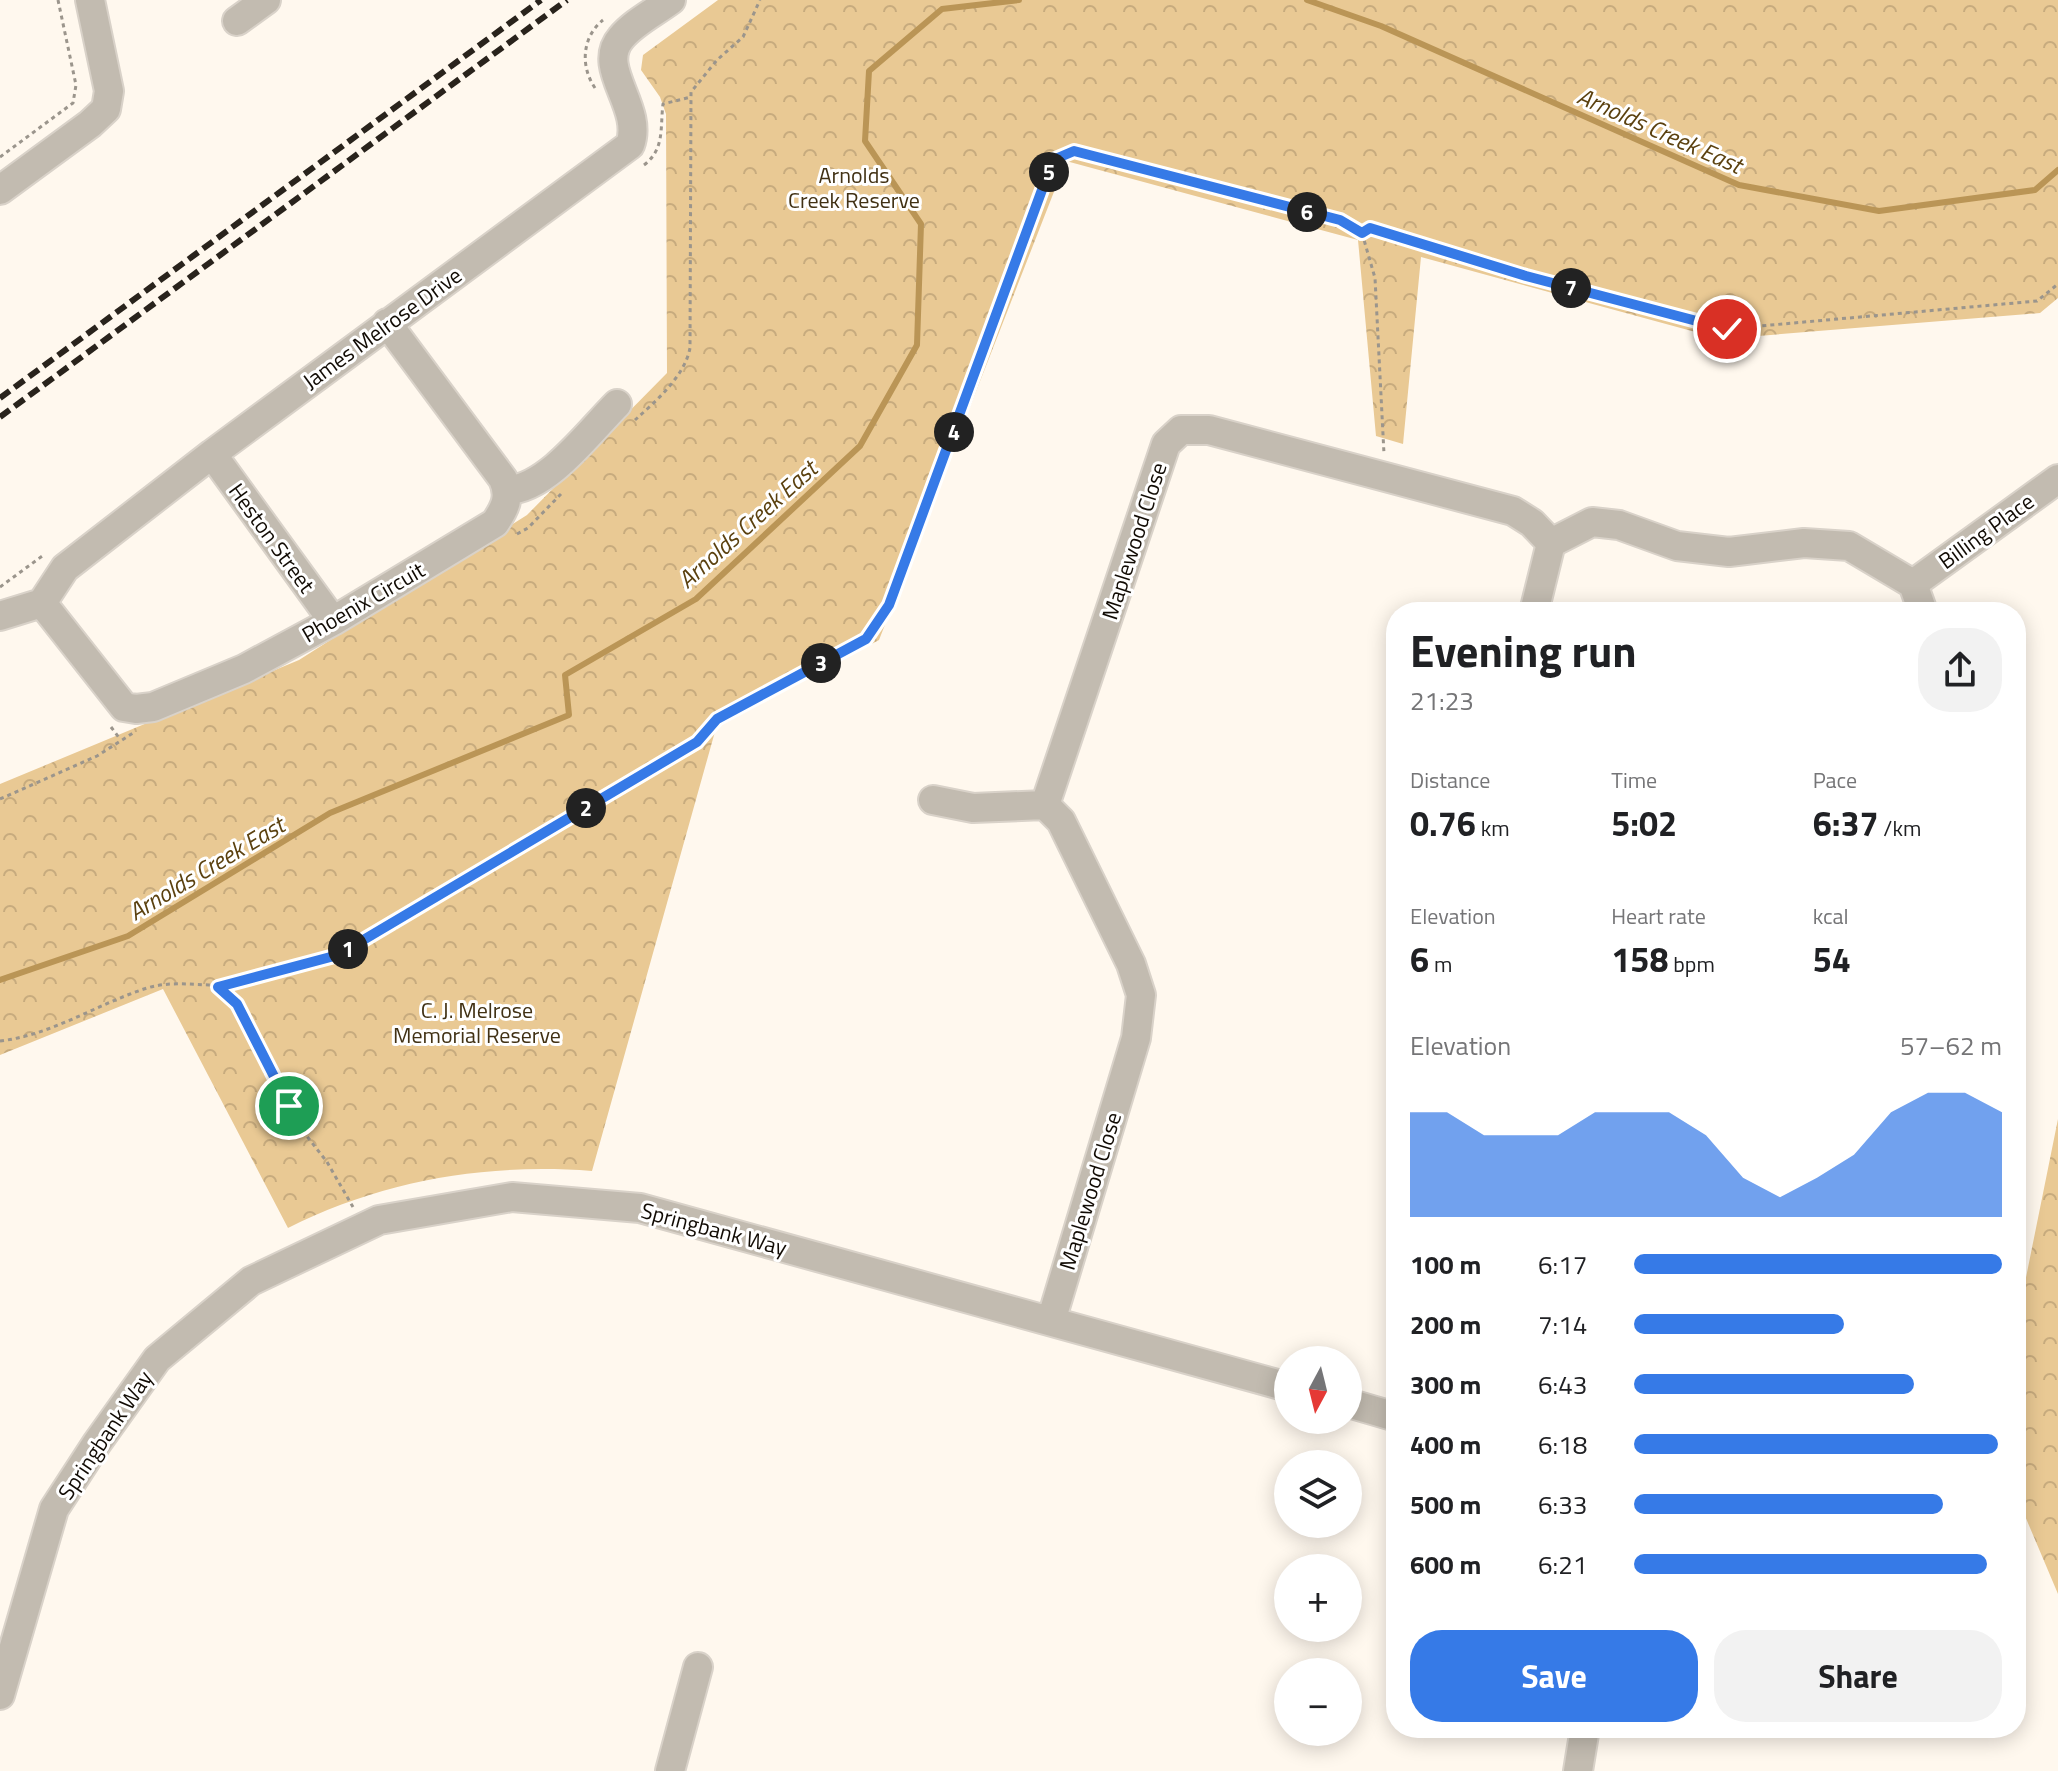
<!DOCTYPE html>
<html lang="en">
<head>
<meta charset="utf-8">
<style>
	:root { --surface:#fff; --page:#f2f2f2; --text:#202124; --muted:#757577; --accent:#367ae7 }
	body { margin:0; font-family:"Titillium Web",sans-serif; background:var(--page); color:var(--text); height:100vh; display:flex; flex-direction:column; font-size:30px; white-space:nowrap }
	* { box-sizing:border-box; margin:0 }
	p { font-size:26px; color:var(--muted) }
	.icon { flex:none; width:44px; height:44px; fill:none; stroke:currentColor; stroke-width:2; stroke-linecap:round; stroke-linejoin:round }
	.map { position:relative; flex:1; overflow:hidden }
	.side { position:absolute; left:1386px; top:602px; width:640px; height:1136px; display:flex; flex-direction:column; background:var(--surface); border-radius:32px; box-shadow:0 4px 20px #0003 }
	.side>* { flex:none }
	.needle { width:52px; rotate:187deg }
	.tools { position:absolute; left:1274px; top:1346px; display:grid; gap:16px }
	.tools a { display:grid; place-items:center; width:88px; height:88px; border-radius:50%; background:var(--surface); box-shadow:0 4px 20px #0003; font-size:40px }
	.pin { position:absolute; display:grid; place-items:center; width:68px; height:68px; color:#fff; margin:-34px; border:4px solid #fff; border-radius:50%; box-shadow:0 2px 8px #0007 }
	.km { position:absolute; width:40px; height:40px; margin:-20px; border-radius:50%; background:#222; color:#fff; font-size:22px; line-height:40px; text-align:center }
	.round { display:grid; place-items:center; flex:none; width:84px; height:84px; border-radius:32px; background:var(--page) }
	.head { display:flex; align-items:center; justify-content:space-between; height:136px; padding:0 24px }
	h1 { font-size:44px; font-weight:700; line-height:60px }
	.stats { display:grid; grid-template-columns:repeat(3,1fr); gap:12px; height:136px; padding:8px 24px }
	.stats div { display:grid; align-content:center }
	.stats b { font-size:34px; font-weight:700 }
	.stats small { font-size:22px; font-weight:400 }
	.stats p { font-size:22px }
	.chart { height:224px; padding:16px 24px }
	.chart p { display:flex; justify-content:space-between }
	.chart svg { width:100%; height:144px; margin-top:8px; fill:var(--accent); opacity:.7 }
	.action { display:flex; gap:16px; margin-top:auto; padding:16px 24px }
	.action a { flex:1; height:92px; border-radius:32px; background:var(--accent); color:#fff; font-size:32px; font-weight:700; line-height:92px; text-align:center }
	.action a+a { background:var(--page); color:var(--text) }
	ul { padding:0 24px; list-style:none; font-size:26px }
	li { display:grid; grid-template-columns:128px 96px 1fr; align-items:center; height:60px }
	li i { height:20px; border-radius:10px; background:var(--accent) }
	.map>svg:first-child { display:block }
	.park { fill:url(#park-crowns) }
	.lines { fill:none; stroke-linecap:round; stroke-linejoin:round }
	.stream { stroke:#ba9556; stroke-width:6 }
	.minor-casing { stroke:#d9d2c9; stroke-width:32 }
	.path { stroke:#9b958c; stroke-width:3; stroke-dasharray:4 4; stroke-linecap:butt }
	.minor { stroke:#c2bbb0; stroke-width:28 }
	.rail { stroke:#29231c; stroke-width:6; stroke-dasharray:12 6; stroke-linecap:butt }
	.route-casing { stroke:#fff; stroke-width:16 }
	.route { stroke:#367ae7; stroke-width:10 }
	.labels { text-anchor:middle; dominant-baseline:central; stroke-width:6; stroke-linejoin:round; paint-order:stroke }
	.park-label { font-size:22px; fill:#413114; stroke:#fff }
	.street-label { font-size:22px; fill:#110b04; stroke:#fff }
	.water-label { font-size:24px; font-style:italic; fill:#5b410f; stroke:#fff }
</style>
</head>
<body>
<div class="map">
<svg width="2058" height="1771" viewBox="0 0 2058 1771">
	<defs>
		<pattern id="park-crowns" width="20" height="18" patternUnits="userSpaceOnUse" patternTransform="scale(2)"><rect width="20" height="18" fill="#e9c994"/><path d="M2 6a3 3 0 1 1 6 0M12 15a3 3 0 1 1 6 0" fill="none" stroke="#c7ab7e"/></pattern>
	</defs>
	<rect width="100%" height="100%" fill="#fff8ee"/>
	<!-- park -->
	<path class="park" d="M718,0h1340v298l-18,15 -319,26 -300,-82 -18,187 -27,-8 -18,-196 -292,-79 -187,479 -163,88 -124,443c-106,-8 -209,9 -304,57l-125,-239 -163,66v-271l299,-124 228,-145 140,-142 -1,-259 -6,-17 -19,-27 2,-15z
		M2058,1119v475l-33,-78 -9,-3v-186z"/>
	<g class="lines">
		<!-- stream -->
		<path class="stream" d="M1307,0l74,26 358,159 140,26 156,-21 23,-20
			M0,980l128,-44 202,-123 239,-98 -4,-40 131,-76 164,-153 57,-101 4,-121 -56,-83 4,-70 73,-62 77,-9"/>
		<defs>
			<path id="minor" d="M237,21l29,-21
				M0,190l90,-66 16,-15 3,-18 -19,-91
				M212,454l121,167
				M508,490c40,-2 81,-58 109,-86
				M1913,584l145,-105
				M42,603l82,104 12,2 17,-2 91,-38 89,-48 162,-98c10,-15 16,-26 8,-44l-116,-156
				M1534,612l17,-69
				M0,616l42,-13 23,-35 147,-114 418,-309c14,-38 -35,-77 -9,-107 12,-15 34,-26 50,-38
				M933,800l40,8 72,-3
				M1051,1321l85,-283 5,-43 -10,-31 -70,-143 -16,-16 121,-361 15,-14h28l304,81 19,12 19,20 41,-21 27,3 58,21 52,6 75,-9 45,3 64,38 10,28
				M1348,1403l48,14
				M0,1695l54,-186 43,-66 60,-84 94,-78 128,-61 133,-23 128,11 648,179
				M670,1771l28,-104
				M1578,1771l7,-43"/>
		</defs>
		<!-- minor casing -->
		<use href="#minor" class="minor-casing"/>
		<!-- path -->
		<path class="path" d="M595,88c-15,-22 -13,-51 8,-68
			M0,157l73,-54 3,-18 -18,-85
			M644,165c21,-16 16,-37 19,-61l28,-7
			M1362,233l8,-5 156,48 201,53 310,-28 21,-17
			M635,420c20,-18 50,-44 55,-72l1,-256 26,-32 26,-23 17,-37
			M517,534l11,-6 33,-34
			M0,587l45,-33
			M111,727l9,12
			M0,799l97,-43 36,-23
			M218,987l19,17 65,126 25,32 26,45
			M0,1041c52,-6 97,-37 147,-53 30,-9 58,0 87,-4l104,-29 359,-213 20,-23 149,-80 23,-34 142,-380 22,-65 21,-9 266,69 22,13 13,45 9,176"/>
		<!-- minor -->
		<use href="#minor" class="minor"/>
		<!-- rail -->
		<path class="rail" d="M0,398l541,-398
			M0,417l567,-417"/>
	</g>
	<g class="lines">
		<defs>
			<path id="route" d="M289,1106l-52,-102 -19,-17 120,-32 359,-213 20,-23 149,-80 23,-34 164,-445 21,-9 266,69 22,13 8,-5 156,48 201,53"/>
		</defs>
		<!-- route casing -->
		<use href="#route" class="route-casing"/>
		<!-- route -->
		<use href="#route" class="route"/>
	</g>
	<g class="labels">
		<!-- park labels -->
		<g class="park-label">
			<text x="854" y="175">Arnolds<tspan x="854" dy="25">Creek Reserve</tspan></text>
			<text x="477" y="1010">C. J. Melrose<tspan x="477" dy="25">Memorial Reserve</tspan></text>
		</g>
		<!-- street labels -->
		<g class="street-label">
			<text transform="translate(382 328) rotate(-36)">James Melrose Drive</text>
			<text transform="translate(1986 531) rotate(-36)">Billing Place</text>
			<text transform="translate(272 538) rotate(54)">Heston Street</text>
			<text transform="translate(1134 541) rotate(-72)">Maplewood Close</text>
			<text transform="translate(363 602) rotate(-30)">Phoenix Circuit</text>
			<text transform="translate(1090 1191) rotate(-73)">Maplewood Close</text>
			<text transform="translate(714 1229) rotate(15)">Springbank Way</text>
			<text transform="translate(105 1435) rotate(-56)">Springbank Way</text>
		</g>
		<!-- water labels -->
		<g class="water-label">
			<text transform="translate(1660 130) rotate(24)">Arnolds Creek East</text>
			<text transform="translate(747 524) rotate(-42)">Arnolds Creek East</text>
			<text transform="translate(206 868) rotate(-31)">Arnolds Creek East</text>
		</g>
	</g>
</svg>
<div class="tools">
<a><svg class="needle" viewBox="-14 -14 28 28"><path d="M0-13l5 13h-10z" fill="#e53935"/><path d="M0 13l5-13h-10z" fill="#757577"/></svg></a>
<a><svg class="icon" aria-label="layers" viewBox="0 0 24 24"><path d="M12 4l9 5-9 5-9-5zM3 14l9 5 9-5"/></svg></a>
<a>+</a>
<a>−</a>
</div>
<div class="pin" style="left:289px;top:1106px;background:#1e9e55"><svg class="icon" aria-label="arrive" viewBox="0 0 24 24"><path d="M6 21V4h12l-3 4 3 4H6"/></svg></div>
<div class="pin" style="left:1727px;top:329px;background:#d93025"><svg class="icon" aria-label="check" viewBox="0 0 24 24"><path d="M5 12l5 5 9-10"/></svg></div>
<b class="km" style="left:348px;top:949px">1</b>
<b class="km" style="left:586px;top:808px">2</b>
<b class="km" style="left:821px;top:663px">3</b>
<b class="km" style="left:954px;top:432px">4</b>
<b class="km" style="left:1049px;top:172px">5</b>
<b class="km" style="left:1307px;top:212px">6</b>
<b class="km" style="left:1571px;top:288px">7</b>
<section class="side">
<div class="head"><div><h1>Evening run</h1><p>21:23</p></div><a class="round"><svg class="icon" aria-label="share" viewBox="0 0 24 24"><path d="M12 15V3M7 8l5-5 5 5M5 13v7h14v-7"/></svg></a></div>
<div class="stats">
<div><p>Distance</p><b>0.76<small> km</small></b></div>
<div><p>Time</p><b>5:02</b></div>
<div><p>Pace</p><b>6:37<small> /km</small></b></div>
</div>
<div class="stats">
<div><p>Elevation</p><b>6<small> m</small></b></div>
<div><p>Heart rate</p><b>158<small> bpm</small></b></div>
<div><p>kcal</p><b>54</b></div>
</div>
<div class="chart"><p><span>Elevation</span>57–62 m</p>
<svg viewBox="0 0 160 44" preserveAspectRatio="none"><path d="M0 44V12L10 12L20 19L30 19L40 19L50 12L60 12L70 12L80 19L90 32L100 38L110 32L120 25L130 12L140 6L150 6L160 12V44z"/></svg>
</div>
<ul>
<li><b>100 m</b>6:17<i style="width:100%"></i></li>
<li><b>200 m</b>7:14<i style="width:57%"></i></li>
<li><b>300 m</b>6:43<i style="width:76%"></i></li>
<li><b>400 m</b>6:18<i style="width:99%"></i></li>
<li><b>500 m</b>6:33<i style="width:84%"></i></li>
<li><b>600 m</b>6:21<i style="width:96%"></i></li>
</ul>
<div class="action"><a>Save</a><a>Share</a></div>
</section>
</div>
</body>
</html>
